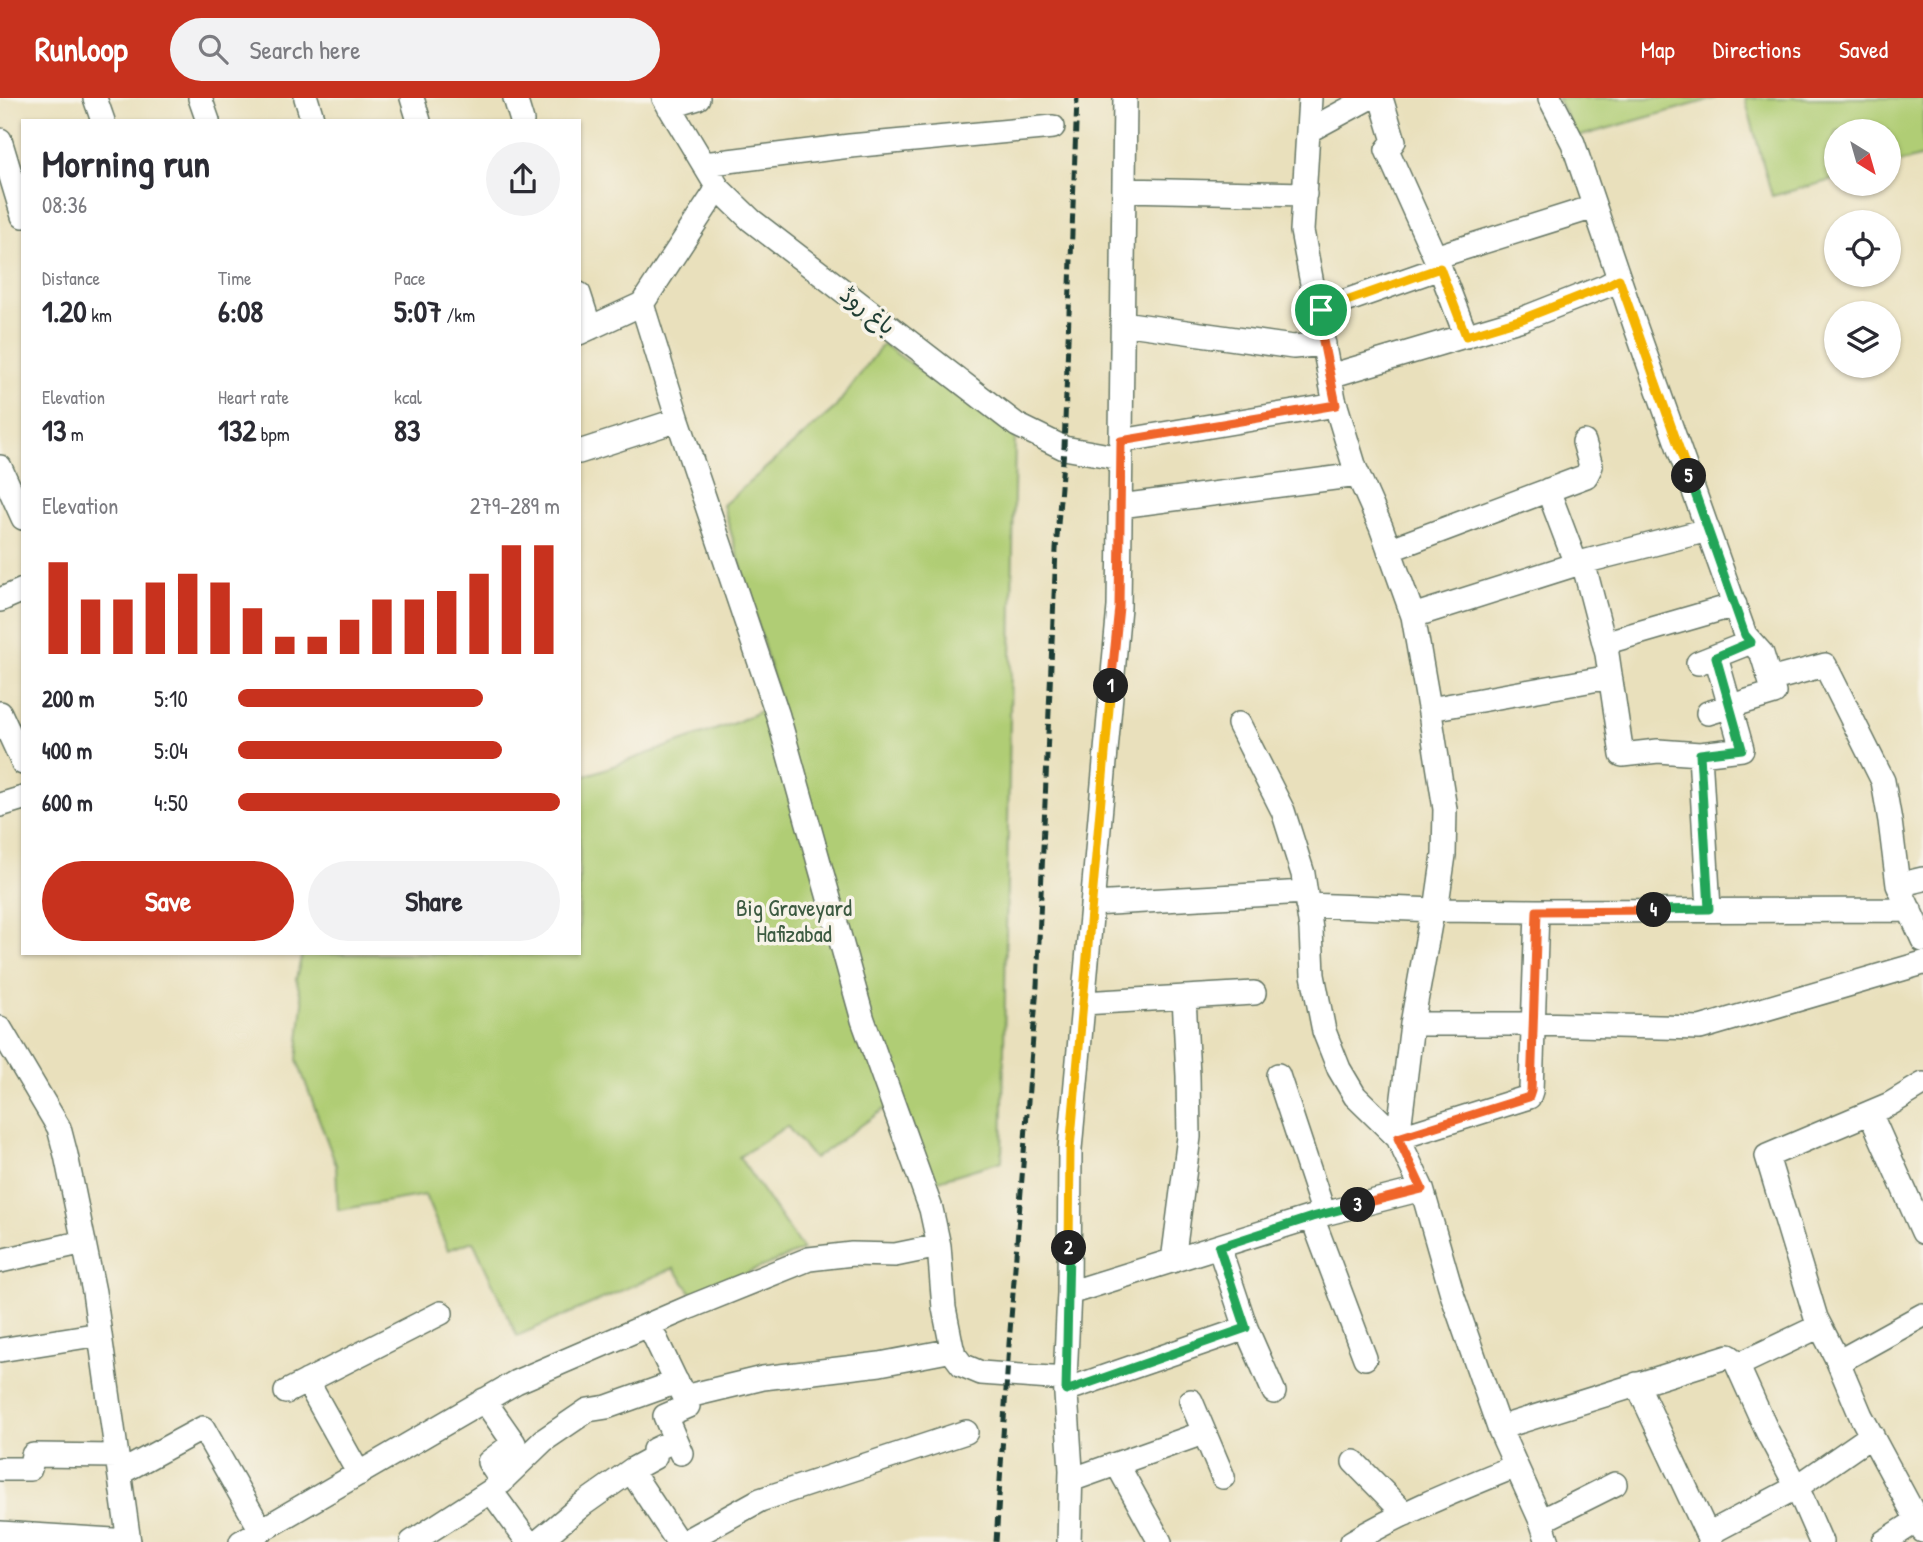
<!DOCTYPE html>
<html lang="en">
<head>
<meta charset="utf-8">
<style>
	:root { --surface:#fff; --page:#f2f2f3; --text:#2b2b33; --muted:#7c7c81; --accent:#c8321e }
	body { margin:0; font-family:"Patrick Hand","Playpen Sans Arabic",sans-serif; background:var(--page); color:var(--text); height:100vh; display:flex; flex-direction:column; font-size:26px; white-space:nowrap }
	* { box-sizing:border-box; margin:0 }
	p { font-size:23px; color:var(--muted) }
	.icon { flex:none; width:38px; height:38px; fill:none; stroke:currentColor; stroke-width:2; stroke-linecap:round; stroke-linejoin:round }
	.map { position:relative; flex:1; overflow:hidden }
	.side { position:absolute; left:21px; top:21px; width:560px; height:836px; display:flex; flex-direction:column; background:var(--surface); border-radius:0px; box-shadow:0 2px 5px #0004 }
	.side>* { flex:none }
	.needle { width:46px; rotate:143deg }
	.buttons { position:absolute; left:1824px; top:21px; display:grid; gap:14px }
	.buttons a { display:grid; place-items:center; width:77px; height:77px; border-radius:50%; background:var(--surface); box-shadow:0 2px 5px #0004; font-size:35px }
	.pin { position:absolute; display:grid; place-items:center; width:60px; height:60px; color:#fff; margin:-30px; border:4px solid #fff; border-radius:50%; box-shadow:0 2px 7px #0007 }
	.km { position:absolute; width:35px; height:35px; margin:-18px; border-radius:50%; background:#222; color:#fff; font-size:19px; line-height:35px; text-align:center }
	.round { display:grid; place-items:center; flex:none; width:74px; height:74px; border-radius:37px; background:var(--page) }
	.summary { display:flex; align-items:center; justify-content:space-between; height:119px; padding:0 21px }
	h1 { font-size:38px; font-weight:700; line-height:52px }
	.stats { display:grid; grid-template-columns:repeat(3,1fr); gap:10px; height:119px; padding:7px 21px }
	.stats div { display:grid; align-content:center }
	.stats b { font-size:30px; font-weight:700 }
	.stats small { font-size:19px; font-weight:400 }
	.stats p { font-size:19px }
	.chart { height:196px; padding:14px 21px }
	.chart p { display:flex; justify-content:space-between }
	.chart svg { width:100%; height:126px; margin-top:7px; stroke:var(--accent); stroke-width:6 }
	.cta { display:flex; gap:14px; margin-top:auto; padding:14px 21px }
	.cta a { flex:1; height:80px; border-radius:42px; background:var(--accent); color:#fff; font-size:28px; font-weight:700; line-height:80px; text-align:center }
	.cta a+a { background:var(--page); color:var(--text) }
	ul { padding:0 21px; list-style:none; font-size:23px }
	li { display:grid; grid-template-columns:112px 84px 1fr; align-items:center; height:52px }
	li i { height:18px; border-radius:9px; background:var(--accent) }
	header { display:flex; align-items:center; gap:42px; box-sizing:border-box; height:98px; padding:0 35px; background:var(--accent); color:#fff }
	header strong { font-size:33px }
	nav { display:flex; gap:38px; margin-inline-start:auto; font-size:24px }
	.search { width:490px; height:63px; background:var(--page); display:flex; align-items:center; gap:18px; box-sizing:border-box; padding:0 24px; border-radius:38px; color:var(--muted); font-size:26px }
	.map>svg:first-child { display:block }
	.green { fill:#b0cd74; stroke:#688554; stroke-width:2 }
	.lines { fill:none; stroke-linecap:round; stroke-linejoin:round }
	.minor-casing { stroke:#667664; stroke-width:26 }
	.minor { stroke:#fff; stroke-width:23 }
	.rail { stroke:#1f3d34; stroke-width:5; stroke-dasharray:10 5; stroke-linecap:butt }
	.split-1-casing { stroke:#fff; stroke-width:14 }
	.split-2-casing { stroke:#fff; stroke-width:14 }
	.split-3-casing { stroke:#fff; stroke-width:14 }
	.split-4-casing { stroke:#fff; stroke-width:14 }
	.split-5-casing { stroke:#fff; stroke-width:14 }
	.split-6-casing { stroke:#fff; stroke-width:14 }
	.split-1 { stroke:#f0652b; stroke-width:9 }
	.split-2 { stroke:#f5b400; stroke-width:9 }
	.split-3 { stroke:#22a559; stroke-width:9 }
	.split-4 { stroke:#f0652b; stroke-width:9 }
	.split-5 { stroke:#22a559; stroke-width:9 }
	.split-6 { stroke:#f5b400; stroke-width:9 }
	.labels { text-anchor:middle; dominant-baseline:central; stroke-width:7; stroke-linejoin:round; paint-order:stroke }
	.street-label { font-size:23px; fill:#1f3d34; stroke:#f7f3e8 }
	.park-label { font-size:23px; fill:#3c5a41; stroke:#f7f3e8 }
</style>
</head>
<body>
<header>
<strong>Runloop</strong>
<div class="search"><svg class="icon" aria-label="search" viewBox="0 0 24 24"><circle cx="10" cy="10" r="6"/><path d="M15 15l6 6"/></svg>Search here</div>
<nav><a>Map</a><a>Directions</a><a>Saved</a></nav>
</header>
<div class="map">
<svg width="1923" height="1444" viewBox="0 0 1923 1444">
	<rect width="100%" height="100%" fill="#f7f3e8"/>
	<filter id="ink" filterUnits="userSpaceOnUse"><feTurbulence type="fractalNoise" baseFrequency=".0143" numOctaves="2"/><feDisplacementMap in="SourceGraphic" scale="14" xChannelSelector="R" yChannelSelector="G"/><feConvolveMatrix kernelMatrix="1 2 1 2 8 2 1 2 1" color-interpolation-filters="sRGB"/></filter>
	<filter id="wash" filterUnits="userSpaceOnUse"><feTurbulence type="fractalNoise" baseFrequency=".00686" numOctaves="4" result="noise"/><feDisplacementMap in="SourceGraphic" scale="28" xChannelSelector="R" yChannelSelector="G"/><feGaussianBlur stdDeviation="1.57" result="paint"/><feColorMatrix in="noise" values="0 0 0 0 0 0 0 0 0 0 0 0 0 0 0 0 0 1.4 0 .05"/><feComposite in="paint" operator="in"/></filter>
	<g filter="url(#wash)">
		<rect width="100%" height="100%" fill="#e9e0bc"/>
		<!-- green -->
		<path class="green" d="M1557,0h159l-139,39z
			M1745,0h178v58l-35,10v-35h-52v48l-64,17z
			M883,246l132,93 -13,724 -70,21 -31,-85 -87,62 -27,-33 -48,31 64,93 -110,45 -19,-27 -157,68 -44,-95 -25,9 -23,-55 -87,15 -2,-45 -39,-105 6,-57 -7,-24 6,-25h277v-176l158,-56 43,-20 -57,-197 112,-97z"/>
	</g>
	<g filter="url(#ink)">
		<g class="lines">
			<defs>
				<path id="minor" d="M95,0l8,23
					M200,0l8,23
					M306,0l7,23
					M412,0l7,23
					M515,0l7,23
					M664,0l54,90 33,32 266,205 47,23 57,10
					M1310,0l-8,133 32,168 21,69 26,59 32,89 17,97 15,96 -1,46 -8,55 -5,8 -19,106 -14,114
					M1381,0l13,43 -7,9 53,118 26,68
					M1550,0l23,45 63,185 109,307 17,19 12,39 -66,20
					M669,9l29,-9
					M1308,33l61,-33
					M0,42l23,76
					M704,66l146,-18 203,-19
					M1124,92l181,4
					M1435,159l159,-50
					M579,196l11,34
					M642,206l36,116 100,296 85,304 68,189 8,37 5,62 9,45 9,12 19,8 84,6
					M1317,213l123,-43
					M1122,225l171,24 31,-3
					M579,235l63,-29 76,-116
					M1330,278l192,-57 84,-33 13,-7
					M1121,343l215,-36
					M579,354l99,-32
					M0,369l23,51
					M1548,392l28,74
					M1120,408l238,-31
					M1389,452l197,-74 5,-10 -7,-24
					M1583,464l24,92 15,101 36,-4 42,3 42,-5 -26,-92
					M0,502l23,-10
					M1413,518l170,-54 125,-32
					M1604,545l131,-38
					M1698,565l53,-21
					M1770,582l55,-15 58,116 7,40 8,64 25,55
					M1430,611l180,-32
					M0,615l23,50
					M1239,626l44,87 20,63 8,55 2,46 11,56 15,38 16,27 43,42 24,51 31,108 46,131 42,93 7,21
					M1700,656l9,155
					M0,707l23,-7
					M1898,787l25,-6
					M1092,806l213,-12
					M1307,807l129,5 101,1 373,-1
					M1083,905l171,-10
					M1412,926h122l166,4 223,-65
					M0,930l59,100 7,27 28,137 35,250
					M1278,977l46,139
					M1923,986l-33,20 -123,52 49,162 20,39 25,59 62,115
					M1870,1015l53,119
					M1398,1040l131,-41 2,-6 6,-180
					M1312,1119l53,141
					M1219,1149l27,81 28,64
					M0,1163l84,-19
					M1173,1163l16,-124 -1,-61 -4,-79
					M1069,1195l243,-76 110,-28
					M649,1227l39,81 -23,10 16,37
					M0,1252l100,-16
					M1735,1262l32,71 30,56 24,55
					M1838,1264l85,-47
					M307,1283l52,93
					M1637,1286l74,158
					M1066,1292l180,-62
					M286,1294l155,-79
					M684,1299l79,-19 117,-14 73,-14
					M484,1302l30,43 -25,19 13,20
					M1191,1303l32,76
					M1499,1330l230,-72 11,8 80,-38
					M1354,1364l51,52
					M1117,1366l43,78
					M0,1371h30l3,-14 84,1
					M631,1373l47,71
					M120,1375l83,-45 58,102
					M1071,1382l132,-47
					M491,1393l37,51
					M1541,1423l74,-37
					M0,1435l129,8
					M1708,1436l89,-47 75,-52
					M241,1444l275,-160 174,-75 119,-48 43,-5 43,1 44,-9
					M412,1444l79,-51 53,-51 44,-30 19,-3 70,-25
					M538,1444l44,-37 51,-36 22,-12 -1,-7 21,-10
					M684,1444l76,-42 206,-68
					M1069,1444l2,-72 -6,-91 4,-86 1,-144 49,-542 6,-509
					M1352,1444c52,-31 108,-53 164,-76
					M1884,1444l34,-22"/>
			</defs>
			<!-- minor casing -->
			<use href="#minor" class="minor-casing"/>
			<!-- minor -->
			<use href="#minor" class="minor"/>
			<!-- rail -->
			<path class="rail" d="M996,1444l13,-198 28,-358 19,-436 8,-102 13,-350"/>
		</g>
	</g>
	<g class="lines" filter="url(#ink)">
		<defs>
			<path id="split-1" d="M1111,588l8,-79 2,-166 215,-36 -19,-94 4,-1"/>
			<path id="split-2" d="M1069,1150l1,-99 41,-463"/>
			<path id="split-3" d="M1069,1150l-3,143 180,-63 -27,-81 93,-30 46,-12"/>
			<path id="split-4" d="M1358,1107l64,-16 -24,-51 131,-41 2,-6 6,-180 117,-1"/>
			<path id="split-5" d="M1654,812l55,-1 -9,-155 42,-5 -26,-92 35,-15 -6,-7 -56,-159"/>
			<path id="split-6" d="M1321,212l119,-42 26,68 56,-17 84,-33 13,-7 70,197"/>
		</defs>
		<!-- split-1 casing -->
		<use href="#split-1" class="split-1-casing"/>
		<!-- split-2 casing -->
		<use href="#split-2" class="split-2-casing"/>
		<!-- split-3 casing -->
		<use href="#split-3" class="split-3-casing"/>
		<!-- split-4 casing -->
		<use href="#split-4" class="split-4-casing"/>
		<!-- split-5 casing -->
		<use href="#split-5" class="split-5-casing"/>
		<!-- split-6 casing -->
		<use href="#split-6" class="split-6-casing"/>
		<!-- split-1 -->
		<use href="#split-1" class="split-1"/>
		<!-- split-2 -->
		<use href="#split-2" class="split-2"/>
		<!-- split-3 -->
		<use href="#split-3" class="split-3"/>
		<!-- split-4 -->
		<use href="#split-4" class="split-4"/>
		<!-- split-5 -->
		<use href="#split-5" class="split-5"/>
		<!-- split-6 -->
		<use href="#split-6" class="split-6"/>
	</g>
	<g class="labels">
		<!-- street labels -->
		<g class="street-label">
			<text transform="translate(868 212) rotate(38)">باغ روڈ</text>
		</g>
		<!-- park labels -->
		<g class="park-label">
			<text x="794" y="809">Big Graveyard<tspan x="794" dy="26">Hafizabad</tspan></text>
		</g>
	</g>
</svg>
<div class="buttons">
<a><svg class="needle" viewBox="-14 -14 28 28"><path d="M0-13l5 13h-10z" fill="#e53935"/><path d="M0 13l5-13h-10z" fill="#7c7c81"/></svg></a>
<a><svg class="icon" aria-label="locate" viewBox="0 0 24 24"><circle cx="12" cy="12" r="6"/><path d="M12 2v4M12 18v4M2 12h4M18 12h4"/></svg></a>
<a><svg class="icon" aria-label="layers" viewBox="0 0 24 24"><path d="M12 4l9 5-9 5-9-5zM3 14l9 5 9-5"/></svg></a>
</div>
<div class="pin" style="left:1321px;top:212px;background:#1e9e55"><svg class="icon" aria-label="arrive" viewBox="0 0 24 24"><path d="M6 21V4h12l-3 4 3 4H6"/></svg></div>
<b class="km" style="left:1111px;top:588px">1</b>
<b class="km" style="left:1069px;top:1150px">2</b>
<b class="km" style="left:1358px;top:1107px">3</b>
<b class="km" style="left:1654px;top:812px">4</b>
<b class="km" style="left:1689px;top:378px">5</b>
<section class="side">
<div class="summary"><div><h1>Morning run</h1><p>08:36</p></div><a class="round"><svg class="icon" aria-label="share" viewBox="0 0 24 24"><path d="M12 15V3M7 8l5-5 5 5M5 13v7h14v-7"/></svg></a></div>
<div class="stats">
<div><p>Distance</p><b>1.20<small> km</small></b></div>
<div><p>Time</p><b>6:08</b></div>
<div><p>Pace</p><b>5:07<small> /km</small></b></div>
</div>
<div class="stats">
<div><p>Elevation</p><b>13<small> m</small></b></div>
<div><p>Heart rate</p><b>132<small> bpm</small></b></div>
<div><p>kcal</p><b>83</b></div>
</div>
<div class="chart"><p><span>Elevation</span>279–289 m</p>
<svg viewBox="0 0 160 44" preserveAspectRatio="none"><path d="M5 44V12M15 44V25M25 44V25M35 44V19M45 44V16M55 44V19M65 44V28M75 44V38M85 44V38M95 44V32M105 44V25M115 44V25M125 44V22M135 44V16M145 44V6M155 44V6"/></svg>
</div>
<ul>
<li><b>200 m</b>5:10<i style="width:76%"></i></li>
<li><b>400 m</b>5:04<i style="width:82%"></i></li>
<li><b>600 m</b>4:50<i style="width:100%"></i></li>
</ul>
<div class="cta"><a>Save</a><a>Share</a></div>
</section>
</div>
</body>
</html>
